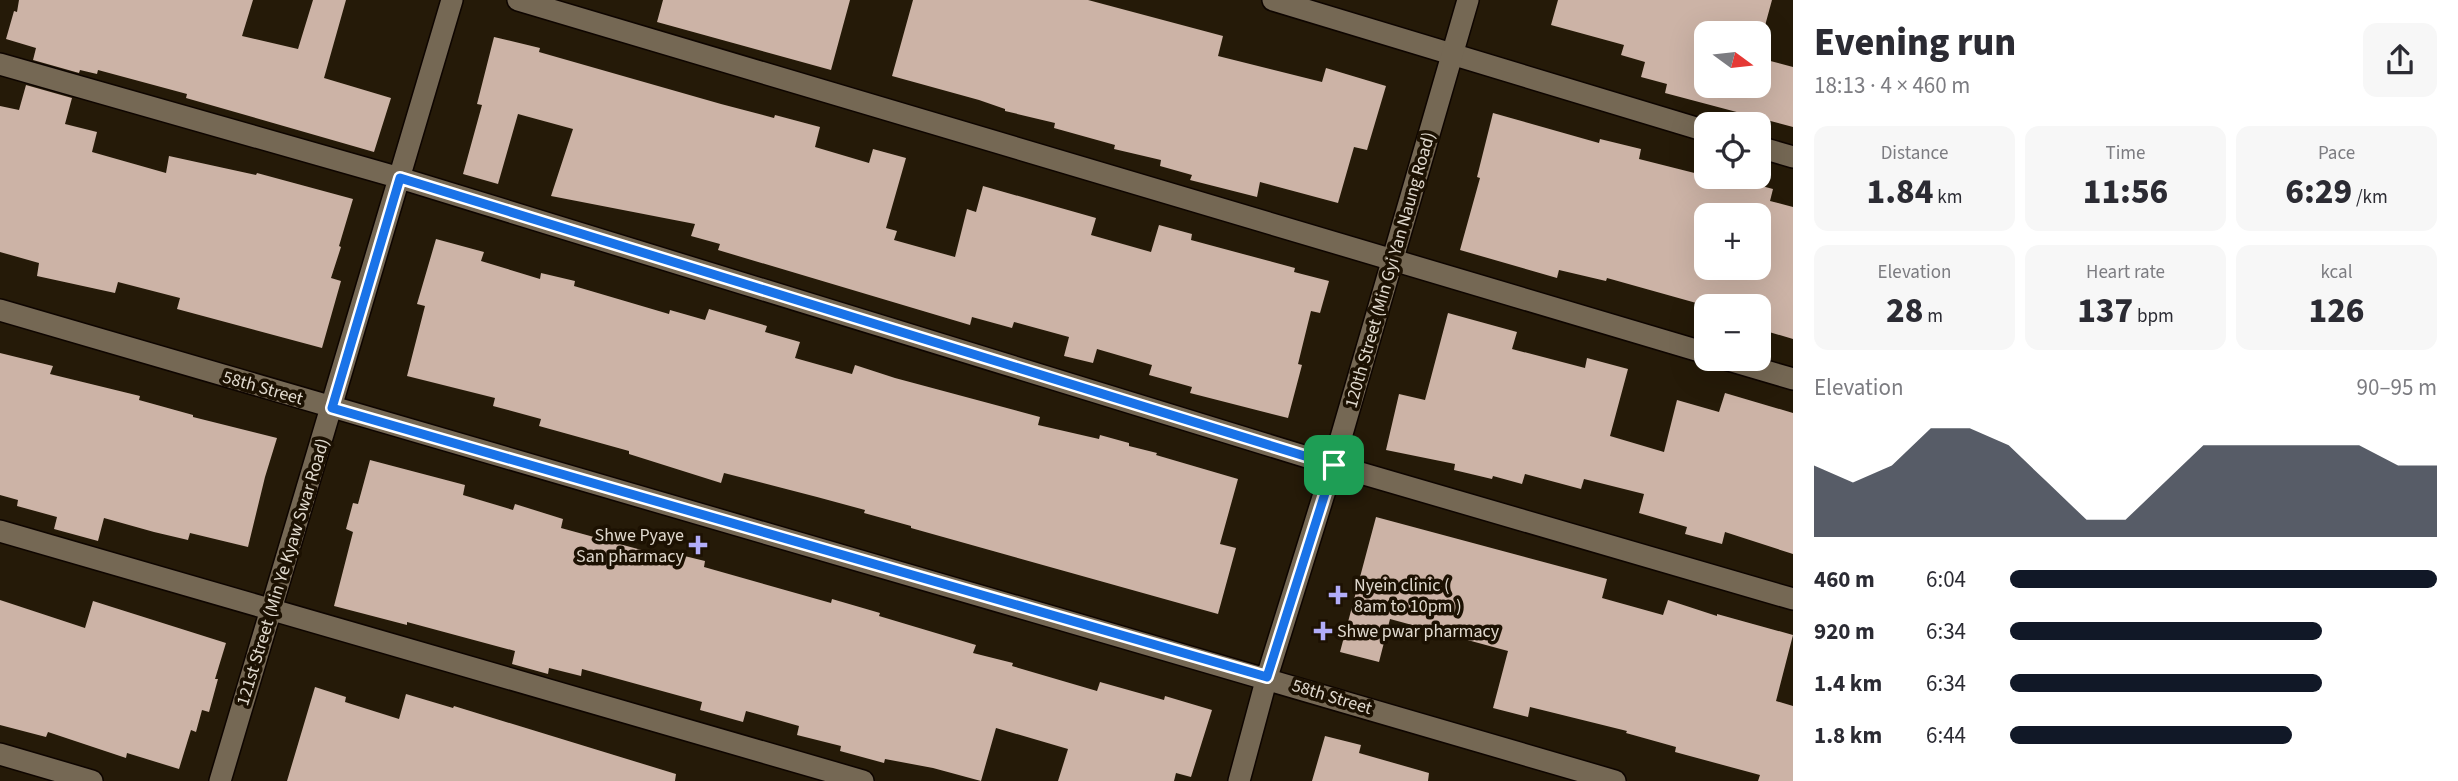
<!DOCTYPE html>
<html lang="en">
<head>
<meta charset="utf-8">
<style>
	:root { --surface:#fff; --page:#f7f7f7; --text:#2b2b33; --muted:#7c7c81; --accent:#111827 }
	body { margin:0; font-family:"Source Sans 3",sans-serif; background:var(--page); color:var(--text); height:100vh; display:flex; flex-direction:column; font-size:26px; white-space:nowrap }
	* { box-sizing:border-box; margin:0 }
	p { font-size:23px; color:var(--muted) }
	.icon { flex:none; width:38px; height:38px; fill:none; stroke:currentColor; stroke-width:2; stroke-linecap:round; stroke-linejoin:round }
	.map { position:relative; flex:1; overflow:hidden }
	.drawer { display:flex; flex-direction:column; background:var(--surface); width:665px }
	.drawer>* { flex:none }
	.needle { width:46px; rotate:105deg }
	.tools { position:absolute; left:1694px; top:21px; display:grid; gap:14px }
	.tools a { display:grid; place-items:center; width:77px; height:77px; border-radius:14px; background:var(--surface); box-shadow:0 7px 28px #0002; font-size:35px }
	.pin { position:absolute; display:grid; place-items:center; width:60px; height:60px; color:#fff; margin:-30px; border-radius:14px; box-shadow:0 4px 10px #0006 }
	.round { display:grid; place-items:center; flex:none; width:74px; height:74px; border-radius:14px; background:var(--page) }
	.head { display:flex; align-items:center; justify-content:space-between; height:119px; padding:0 21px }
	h1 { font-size:38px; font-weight:800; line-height:52px }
	.stats { display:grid; grid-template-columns:repeat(3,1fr); gap:10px; height:119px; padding:7px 21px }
	.stats div { display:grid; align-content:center; border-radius:14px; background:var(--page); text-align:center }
	.stats b { font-size:35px; font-weight:800 }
	.stats small { font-size:19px; font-weight:400 }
	.stats p { font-size:19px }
	.chart { height:196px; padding:14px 21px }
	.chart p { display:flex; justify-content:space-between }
	.chart svg { width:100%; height:126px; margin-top:7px; fill:var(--accent); opacity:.7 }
	ul { padding:0 21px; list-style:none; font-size:23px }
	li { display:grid; grid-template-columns:112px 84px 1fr; align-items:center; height:52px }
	li i { height:18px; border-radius:9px; background:var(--accent) }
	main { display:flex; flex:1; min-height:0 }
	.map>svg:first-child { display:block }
	.building { fill:#ccb3a6; fill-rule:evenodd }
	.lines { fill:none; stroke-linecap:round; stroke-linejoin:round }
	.street-casing { stroke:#0e0500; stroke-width:24 }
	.secondary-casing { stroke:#0e0500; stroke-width:24 }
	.street { stroke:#756854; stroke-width:21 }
	.secondary { stroke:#756854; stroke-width:21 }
	.route-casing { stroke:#fff; stroke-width:14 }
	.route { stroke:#1a73e8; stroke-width:9 }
	.poi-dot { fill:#b2adf9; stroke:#1c1102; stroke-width:2.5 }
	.labels { text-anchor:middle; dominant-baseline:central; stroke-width:7; stroke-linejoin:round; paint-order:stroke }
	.street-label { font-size:18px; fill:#e0d9ce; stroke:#1c1102 }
	.poi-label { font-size:18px; fill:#e0d9ce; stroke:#1c1102; text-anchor:start }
</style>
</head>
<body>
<main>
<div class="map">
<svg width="1793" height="781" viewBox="0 0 1793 781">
	<rect width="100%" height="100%" fill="#251a08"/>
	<!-- building -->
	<path class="building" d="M19,0h234l-11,36 56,13 15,-49h33l-22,78 67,20 -17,54 -188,-54 1,-4 -89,-24 -1,4 -17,-4 -1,3 -46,-13 3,-12 -30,-9 8,-28 3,1z
		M663,0h187l-19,70 -174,-48z
		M913,0h175l135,36 -5,20 104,26 4,-14 60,18 -19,64 -13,-3 -16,56 -78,-21 -3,15 -67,-17 2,-5 -32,-9 1,-6 -47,-11 1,-4 -61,-17 1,-5 -50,-12v-2l-26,-9 -87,-24z
		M1558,0h214l-9,33h-57v53h53v-28l34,9v60l-128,-34 2,-9 -26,-7 4,-15 -24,-7 3,-10 -73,-20z
		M494,37l46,11 -1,4 182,52 53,14 1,-3 45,12 -5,20 54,16 4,-14 33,9 -20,70 11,3 -3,9 61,17 12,-48 9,3 7,-26 113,32 -5,17 60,17 8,-27 33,9 -1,6 104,28 -1,4 35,9 -9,32 -9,-2 -13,53 4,1 -14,53 -98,-25 2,-6 -43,-12 3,-10 -55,-16 -4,14 -29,-7 5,-19 -55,-15 -2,6 -40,-11 -2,8 -252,-75 2,-6 -29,-8 4,-12 -144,-28 22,-67 -55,-15 -20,70 -35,-10 19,-69 -5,-1z
		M26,85l46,13 -7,26 32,8 -5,20 74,21 3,-17 87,19 1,-2 96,26 -14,47 2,1 -10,31 10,3 -19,67 -145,-39 3,-11 -62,-16 -3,11 -78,-17 2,-13 -39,-11v-146l19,4z
		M1493,113l106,30 1,-4 41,10 -2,10 103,26 1,-4 30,8 -3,12 23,6v132l-34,-10v-23h-52l-100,-28 -1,3 -47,-11 -2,8 -97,-28 20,-72 -3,-1zM1706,215h53v53h-53z
		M436,239l48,13 -3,9 59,18 1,-6 34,8 -1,5 95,28 1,-4 35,10 4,-11 58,17 -2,6 35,10 -5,16 57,16 3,-9 40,13 145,39 -2,8 61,14 1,-4 29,8v3l28,7 -1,2 82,24 -18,65 16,4 -18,66 -307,-86v-2l-47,-13 1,-3 -48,-13 -93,-24 -3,10 -92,-29v-3l-90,-25 2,-7 -48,-13 2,-8 -88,-22 18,-70 -8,-2z
		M1448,313l69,19 -5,17 73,19 2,-10 41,11 -18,67 54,16 13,-52 42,12 6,-19 68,20v141l-68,-22 -3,12 -37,-10 2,-7 -48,-14 5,-19 -60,-15 -3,10 -56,-15 -3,10 -29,-8 -1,3 -38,-9 1,-6 -69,-14 13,-56 26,6z
		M0,353l53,13 -3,8 90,22 -1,4 54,15v2l84,21 -12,39 -17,70 -58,-14 -2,7 -34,-8 -50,-14 -6,23 -44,-12 3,-12 -40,-11 1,-6 -18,-5z
		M370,460l95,25 -2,10 50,15 2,-6 48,15 -2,9 106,29 1,-5 37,9 -1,6 127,36 1,-4 48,14 -1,3 97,29 -3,8 40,10 -1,3 85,25 3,-9 64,18 1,-4 47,14 -21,67 -15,-4 -2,8h-116l10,-32 -72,-21 -15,53 -48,-13 -48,-9 -1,4 -44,-12 1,-5 -44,-11 2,-9 -53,-15 -3,11 -43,-12 2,-8 -120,-33 -1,7 -32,-8 -1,6 -36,-10 3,-13 -108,-29v3l-73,-19 19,-74 -7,-3 7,-26 5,1z
		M1376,517l231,62 -5,19 61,17 5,-15 49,16v-2l76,21 -17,66 17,5v75h-35l2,-6 -85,-23 1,-5 -50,-14 1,-2 -97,-24 -2,10 -35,-9 15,-57 -118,-32 -11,43 -39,-10z
		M0,600l85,28 8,-27 133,42 -11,36h3l-9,33 -7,-2 -6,22 -5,-2 -12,39 -52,-16 -1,5 -78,-26 -2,5 -46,-12z
		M315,687l31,10 -1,5 54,17 7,-25 47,14 1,-2 222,68 -1,7h-388z
		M1325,736l36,9 -2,8 70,20 -1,8h-116z"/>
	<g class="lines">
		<defs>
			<path id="street" d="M518,0l1188,353
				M1273,0l433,131
				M0,64l400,114 933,287 460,134
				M1759,147l34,10
				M1725,359l68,20
				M0,531l863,250
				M0,754l92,27
				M220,781l232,-781"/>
			<path id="secondary" d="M0,310c538,159 1078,311 1615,471
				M1239,781l28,-104 66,-212 135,-465"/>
		</defs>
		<!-- street casing -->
		<use href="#street" class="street-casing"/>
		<!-- secondary casing -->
		<use href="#secondary" class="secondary-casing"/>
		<!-- street -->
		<use href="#street" class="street"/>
		<!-- secondary -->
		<use href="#secondary" class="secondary"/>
	</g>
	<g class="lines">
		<defs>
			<path id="route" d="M400,178l934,287 -67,212 -935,-269z"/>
		</defs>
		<!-- route casing -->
		<use href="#route" class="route-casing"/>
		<!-- route -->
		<use href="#route" class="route"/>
	</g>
	<!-- markers -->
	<g class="poi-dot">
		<path d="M694.5 534.5h7v7h7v7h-7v7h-7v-7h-7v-7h7z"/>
		<path d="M1334.5 584.5h7v7h7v7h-7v7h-7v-7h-7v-7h7z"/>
		<path d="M1319.5 620.5h7v7h7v7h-7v7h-7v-7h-7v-7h7z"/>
	</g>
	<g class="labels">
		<!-- street labels -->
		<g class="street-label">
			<text transform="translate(1390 270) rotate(-74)">120th Street (Min Gyi Yan Naung Road)</text>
			<text transform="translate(263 388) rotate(16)">58th Street</text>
			<text transform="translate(283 572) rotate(-73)">121st Street (Min Ye Kyaw Swar Road)</text>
			<text transform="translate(1332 697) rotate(17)">58th Street</text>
		</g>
		<!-- poi labels -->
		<g class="poi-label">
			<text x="684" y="535" text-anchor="end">Shwe Pyaye<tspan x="684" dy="21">San pharmacy</tspan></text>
			<text x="1354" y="585">Nyein clinic (<tspan x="1354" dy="21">8am to 10pm )</tspan></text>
			<text x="1337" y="631">Shwe pwar pharmacy</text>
		</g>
	</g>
</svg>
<div class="tools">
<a><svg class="needle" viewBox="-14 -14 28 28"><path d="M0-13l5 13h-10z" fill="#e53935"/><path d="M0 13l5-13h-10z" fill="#7c7c81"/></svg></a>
<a><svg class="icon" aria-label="locate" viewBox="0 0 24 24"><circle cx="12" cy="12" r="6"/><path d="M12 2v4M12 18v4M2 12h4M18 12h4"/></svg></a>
<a>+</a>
<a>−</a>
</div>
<div class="pin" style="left:1334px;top:465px;background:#1e9e55"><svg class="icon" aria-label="arrive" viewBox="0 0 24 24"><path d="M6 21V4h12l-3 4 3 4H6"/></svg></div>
</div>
<section class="drawer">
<div class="head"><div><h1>Evening run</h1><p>18:13 · 4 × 460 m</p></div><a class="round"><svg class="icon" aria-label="share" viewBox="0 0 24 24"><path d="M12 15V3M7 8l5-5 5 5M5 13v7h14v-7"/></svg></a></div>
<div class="stats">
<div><p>Distance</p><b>1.84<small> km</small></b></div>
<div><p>Time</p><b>11:56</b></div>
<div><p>Pace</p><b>6:29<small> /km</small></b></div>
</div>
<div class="stats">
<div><p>Elevation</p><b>28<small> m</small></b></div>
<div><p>Heart rate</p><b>137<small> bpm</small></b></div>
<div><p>kcal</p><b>126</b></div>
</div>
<div class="chart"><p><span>Elevation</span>90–95 m</p>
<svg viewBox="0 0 160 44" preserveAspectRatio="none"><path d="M0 44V19L10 25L20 19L30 6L40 6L50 12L60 25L70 38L80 38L90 25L100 12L110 12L120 12L130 12L140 12L150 19L160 19V44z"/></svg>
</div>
<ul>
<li><b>460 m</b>6:04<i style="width:100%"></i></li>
<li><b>920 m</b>6:34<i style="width:73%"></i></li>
<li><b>1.4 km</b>6:34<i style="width:73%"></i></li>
<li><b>1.8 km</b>6:44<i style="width:66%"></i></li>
</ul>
</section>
</main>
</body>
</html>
